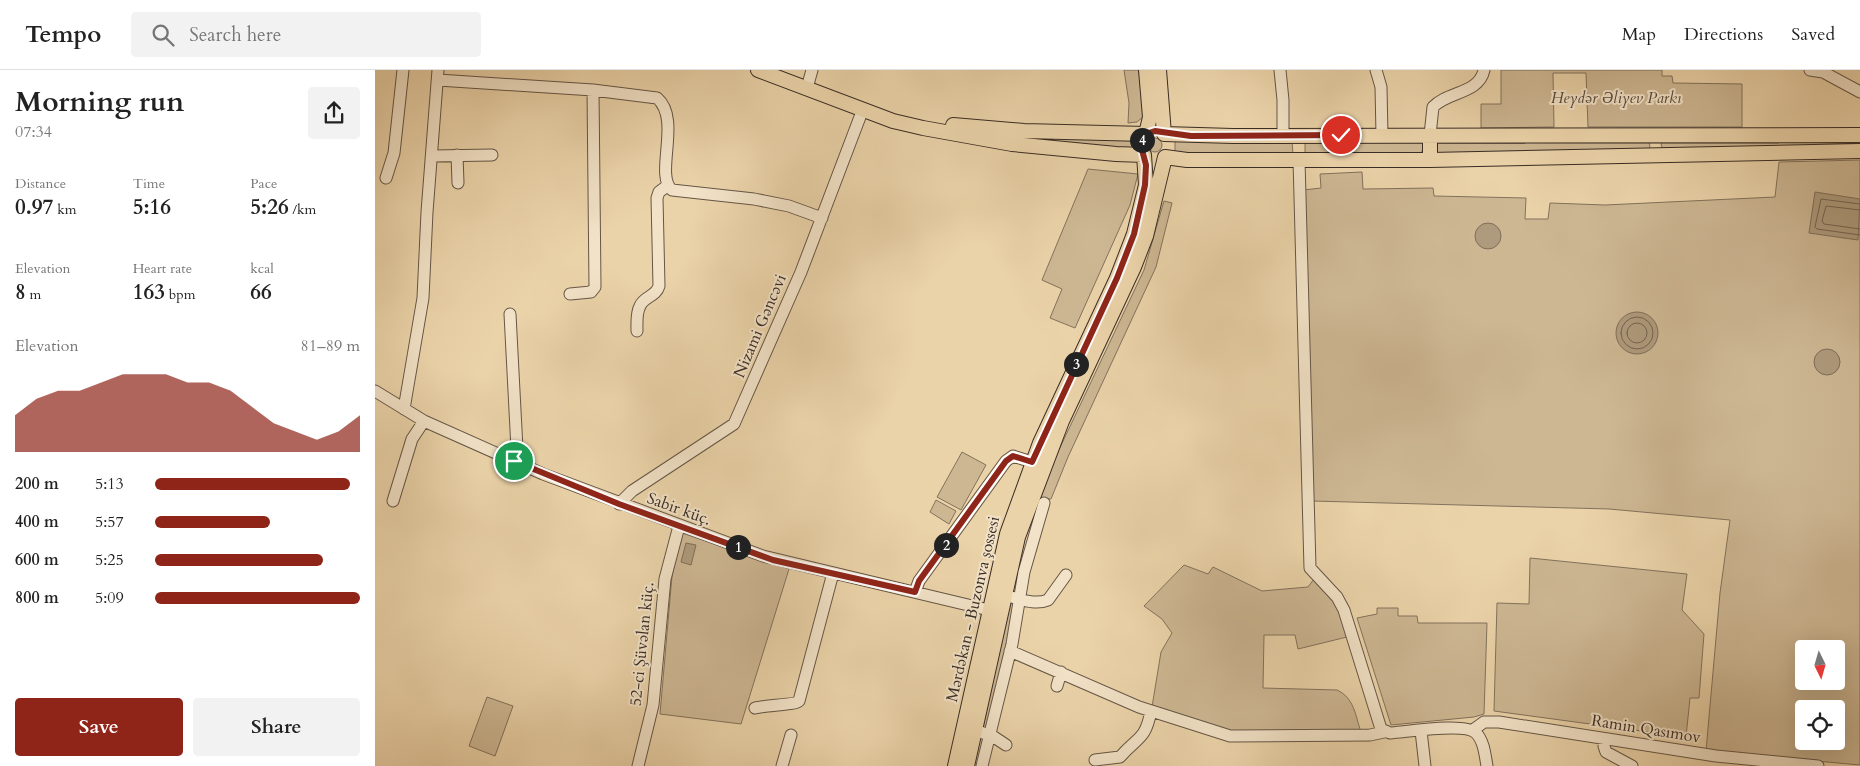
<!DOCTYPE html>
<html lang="en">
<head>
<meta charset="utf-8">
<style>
	:root { --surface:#fff; --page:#f2f2f2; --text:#222; --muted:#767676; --line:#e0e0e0; --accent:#8f2418 }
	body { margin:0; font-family:Cardo,serif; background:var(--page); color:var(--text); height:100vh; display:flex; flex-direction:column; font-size:19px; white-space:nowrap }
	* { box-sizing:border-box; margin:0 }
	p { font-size:16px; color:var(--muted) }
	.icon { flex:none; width:28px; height:28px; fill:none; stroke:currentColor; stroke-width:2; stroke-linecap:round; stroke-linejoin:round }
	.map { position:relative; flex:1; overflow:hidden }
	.details { display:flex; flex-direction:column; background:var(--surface); width:375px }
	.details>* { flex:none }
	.needle { width:32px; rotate:175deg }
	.controls { position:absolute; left:1420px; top:570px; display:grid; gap:10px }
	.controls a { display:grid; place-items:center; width:50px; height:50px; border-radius:5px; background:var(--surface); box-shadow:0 5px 20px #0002; font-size:25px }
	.pin { position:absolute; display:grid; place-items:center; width:42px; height:42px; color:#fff; margin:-21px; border:2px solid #fff; border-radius:50%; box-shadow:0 1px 5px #0007 }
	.km { position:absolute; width:25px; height:25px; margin:-12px; border-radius:50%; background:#222; color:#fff; font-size:14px; line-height:25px; text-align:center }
	.round { display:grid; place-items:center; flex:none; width:52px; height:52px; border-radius:5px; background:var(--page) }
	.headline { display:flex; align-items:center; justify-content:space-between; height:85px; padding:0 15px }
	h1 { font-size:28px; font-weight:800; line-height:38px }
	.stats { display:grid; grid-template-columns:repeat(3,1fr); gap:8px; height:85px; padding:5px 15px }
	.stats div { display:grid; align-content:center }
	.stats b { font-size:21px; font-weight:800 }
	.stats small { font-size:14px; font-weight:400 }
	.stats p { font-size:14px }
	.chart { height:140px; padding:10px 15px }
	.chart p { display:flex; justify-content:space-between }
	.chart svg { width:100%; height:90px; margin-top:5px; fill:var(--accent); opacity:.7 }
	.button { display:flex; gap:10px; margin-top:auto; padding:10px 15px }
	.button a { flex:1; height:58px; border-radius:5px; background:var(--accent); color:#fff; font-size:20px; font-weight:800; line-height:58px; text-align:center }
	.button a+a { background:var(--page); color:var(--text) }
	ul { padding:0 15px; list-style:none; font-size:16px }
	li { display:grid; grid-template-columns:80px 60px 1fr; align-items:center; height:38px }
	li i { height:12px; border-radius:6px; background:var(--accent) }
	header { display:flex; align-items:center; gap:30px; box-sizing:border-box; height:70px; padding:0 25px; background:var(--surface); border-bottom:1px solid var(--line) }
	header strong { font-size:24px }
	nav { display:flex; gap:28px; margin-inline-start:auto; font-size:18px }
	.search { width:350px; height:45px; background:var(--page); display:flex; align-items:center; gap:12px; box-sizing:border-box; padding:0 18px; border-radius:5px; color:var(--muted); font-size:19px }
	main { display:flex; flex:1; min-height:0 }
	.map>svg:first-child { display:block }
	.green { fill:#cdb793; stroke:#82725c; fill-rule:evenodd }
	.water { fill:#ae9a7c; stroke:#7f6e59 }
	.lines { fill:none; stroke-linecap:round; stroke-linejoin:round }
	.shore { stroke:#736350; stroke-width:1 }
	.minor-casing { stroke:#655646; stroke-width:13 }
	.major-casing { stroke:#382c25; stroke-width:16 }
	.minor { stroke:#f2e2c7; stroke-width:11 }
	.major { stroke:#ebd3a9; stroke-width:14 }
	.route-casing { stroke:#fff; stroke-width:10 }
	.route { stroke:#8f2418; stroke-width:6 }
	.labels { text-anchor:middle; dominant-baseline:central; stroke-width:4; stroke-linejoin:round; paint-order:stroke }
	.park-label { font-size:16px; font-style:italic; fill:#56483b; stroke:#f2e2c7 }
	.street-label { font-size:16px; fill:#382c25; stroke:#f2e2c7 }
</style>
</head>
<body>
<header>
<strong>Tempo</strong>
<div class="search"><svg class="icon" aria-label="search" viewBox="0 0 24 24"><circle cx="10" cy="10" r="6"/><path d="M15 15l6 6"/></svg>Search here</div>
<nav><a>Map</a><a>Directions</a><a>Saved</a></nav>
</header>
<main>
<section class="details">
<div class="headline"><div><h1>Morning run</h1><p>07:34</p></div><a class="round"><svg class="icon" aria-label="share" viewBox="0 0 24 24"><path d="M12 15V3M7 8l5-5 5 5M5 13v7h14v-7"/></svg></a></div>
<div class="stats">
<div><p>Distance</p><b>0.97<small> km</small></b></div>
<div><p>Time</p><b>5:16</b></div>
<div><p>Pace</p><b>5:26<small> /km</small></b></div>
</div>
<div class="stats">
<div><p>Elevation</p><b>8<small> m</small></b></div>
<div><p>Heart rate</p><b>163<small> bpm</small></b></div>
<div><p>kcal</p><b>66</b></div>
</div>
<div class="chart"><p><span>Elevation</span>81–89 m</p>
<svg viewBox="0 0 160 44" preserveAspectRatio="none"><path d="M0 44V26L10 18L20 14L30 14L40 10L50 6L60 6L70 6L80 10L90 10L100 14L110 22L120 30L130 34L140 38L150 34L160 26V44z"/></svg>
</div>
<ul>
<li><b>200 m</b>5:13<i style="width:95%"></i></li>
<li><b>400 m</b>5:57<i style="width:56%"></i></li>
<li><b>600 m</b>5:25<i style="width:82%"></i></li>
<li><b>800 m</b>5:09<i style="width:100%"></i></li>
</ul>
<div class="button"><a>Save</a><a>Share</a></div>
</section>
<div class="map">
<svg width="1485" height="696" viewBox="0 0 1485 696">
	<rect width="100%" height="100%" fill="#ebd3a9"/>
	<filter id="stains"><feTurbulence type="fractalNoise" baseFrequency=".004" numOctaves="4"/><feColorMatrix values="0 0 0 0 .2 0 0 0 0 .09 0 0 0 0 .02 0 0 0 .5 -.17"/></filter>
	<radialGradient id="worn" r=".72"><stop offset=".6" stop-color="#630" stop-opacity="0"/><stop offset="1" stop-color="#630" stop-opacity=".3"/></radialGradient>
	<!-- green -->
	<path class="green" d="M749,0h15l5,46 -7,6 -9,1 1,-20z
		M1126,0h161v6h10l1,7 69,1v43h-154l-2,-54h-33l1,54 -73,1v-24h20z
		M618,64l139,5 3,6 -3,5 -138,-11z
		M773 75a7 7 0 1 1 14 0a7 7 0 1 1-14 0Z
		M1273,69l2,7 -2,5 -210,2 -3,-7 4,-6z
		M1289,69l196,1v8l-196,3 -3,-6z
		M800,71h117l1,14 -118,-1z
		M930,71h116l3,6 -3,6 -116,2z
		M1485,90v605l-154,-14 14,-158 10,-73 -121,-11 -297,-8 -9,-311 18,-2 -1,-14 42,-2 1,17 70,-1 1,8 92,2 -1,21h23l2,-16 55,2 170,-8 4,-35zM1429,579h32v32h-32zM1429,639h32v32h-32z
		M713,99l50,5 -8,31 -55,123 -25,-10 12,-29 -20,-9z
		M789,131l8,2 -16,64 -88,190 -17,42 -11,-1 16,-42 88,-186z
		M587,382l24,13 -25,45 -24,-13z
		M561,430l20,11 -7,13 -19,-12z
		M307,463l107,36 -48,155 -81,-10 12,-138z
		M1155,488l157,16 -5,36 22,24 -5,64h-9l-4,39 -192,-26 3,-108 32,1z
		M809,495l24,9 5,-7 49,24 46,-4 6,-8c22,22 25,27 33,58l-49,12 -3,-14h-31l-1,53 74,2c17,8 18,24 24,42l-126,1 -83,-26 9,-55 11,-19 -10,-14 -18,-13z
		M635,531l5,2 -26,128 -6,-3z
		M1002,538h21v8h19l1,7h69l-3,91 -10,3 -83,8 -34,-107 20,-4z
		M112,627l26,9 -18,50 -26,-10z"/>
	<!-- water -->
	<path class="water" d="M1440,122l45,7 -2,41 -49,-7z
		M1100 166a13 13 0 1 1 26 0a13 13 0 1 1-26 0Z
		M1241 263a21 21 0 1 1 42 0a21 21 0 1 1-42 0Z
		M1439 292a13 13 0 1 1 26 0a13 13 0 1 1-26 0Z
		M311,473l10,2 -5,20 -10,-3z"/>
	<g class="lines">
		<!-- shore -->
		<path class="shore" d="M1485,134l-39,-5 -6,28 2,2 43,6
			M1485,140l-34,-4 -4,15 2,3 36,5
			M1246 263a16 16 0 1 1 32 0a16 16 0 1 1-32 0Z
			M1252 263a10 10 0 1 1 20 0a10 10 0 1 1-20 0Z"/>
		<defs>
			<path id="minor" d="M905,0l3,30v36
				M1001,0l5,17 1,48
				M1435,0l13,2 37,20
				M63,10l155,10 64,8c25,21 -3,77 15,92l82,9 35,7 33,12
				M432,18l5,-18
				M1055,65l3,-28c15,-16 46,-13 51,-37
				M82,85l1,28
				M57,86l60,-1
				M924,90l11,408 27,29 7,13 37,119 9,4c17,-1 75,-11 86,0 8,8 9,22 11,33
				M11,108l8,-25 9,-83
				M195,224l21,-2 4,-5 -2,-197
				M135,244l7,135 -3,12
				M262,261c0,-7 -1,-18 3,-25 4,-10 16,-9 19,-20l-2,-88 2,-6 8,-6
				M0,321l49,30 119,53 220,82 226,54
				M29,339l19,-111 4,-86 11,-142
				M18,431l19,-62 12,-18
				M244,434l13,-13 102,-67 67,-152 62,-163
				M540,522l4,-11 87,-120 7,-5 19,6
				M636,527c12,3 25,8 37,3l18,-25
				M635,581l129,56 91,29 140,-1 14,-3
				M682,616l4,-14
				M380,638c11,-3 40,-3 44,-7l34,-128
				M600,660l19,7 12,8
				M1098,660l11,-8h15l217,34 102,10
				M1046,661l4,35
				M1230,669l-1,7 2,6 26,14
				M720,690l25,-3c18,-21 25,-16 31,-46
				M263,696l15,-61 12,-126 14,-53
				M407,696l9,-31
				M607,696l30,-122 12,-72 20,-69"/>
			<path id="major" d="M383,0l135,51 30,7 89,16 104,10 28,1 2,30 -12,49 -17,44 -77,165 -33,91 -52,232
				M784,0l5,64 69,2 627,-1
				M578,55l71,6 122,3 4,-17 -4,-47
				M1055,65v25
				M592,696l51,-229 44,-116 72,-154 12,-31 19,-79 22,3h243l430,-9"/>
		</defs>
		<!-- minor casing -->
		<use href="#minor" class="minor-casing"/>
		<!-- major casing -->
		<use href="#major" class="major-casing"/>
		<!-- minor -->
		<use href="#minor" class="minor"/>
		<!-- major -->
		<use href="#major" class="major"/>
	</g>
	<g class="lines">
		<defs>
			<path id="route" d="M139,391l105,43 154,56 142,32 4,-11 87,-120 7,-5 19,6 85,-184 17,-44 11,-49 1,-20 -5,-19 5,-12 9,-3 36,5 150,-1"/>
		</defs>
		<!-- route casing -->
		<use href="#route" class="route-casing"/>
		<!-- route -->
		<use href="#route" class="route"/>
	</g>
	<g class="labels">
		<!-- park labels -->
		<g class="park-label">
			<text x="1241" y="28">Heydər Əliyev Parkı</text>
		</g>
		<!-- street labels -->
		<g class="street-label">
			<text transform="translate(385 256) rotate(-67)">Nizami Gəncəvi</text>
			<text transform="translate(304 439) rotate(20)">Sabir küç.</text>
			<text transform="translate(598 539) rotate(-77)">Mərdəkan - Buzonva şossesi</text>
			<text transform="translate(267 574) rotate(-84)">52-ci Şüvəlan küç.</text>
			<text transform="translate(1271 659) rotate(9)">Ramin Qasımov</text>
		</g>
	</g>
	<rect width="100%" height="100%" filter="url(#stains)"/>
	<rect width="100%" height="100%" fill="url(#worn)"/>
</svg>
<div class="controls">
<a><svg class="needle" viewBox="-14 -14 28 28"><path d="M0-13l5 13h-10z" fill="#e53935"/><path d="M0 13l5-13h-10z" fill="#767676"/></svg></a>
<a><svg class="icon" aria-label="locate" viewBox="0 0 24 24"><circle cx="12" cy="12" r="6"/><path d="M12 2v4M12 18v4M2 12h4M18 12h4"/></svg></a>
</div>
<div class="pin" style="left:139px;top:391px;background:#1e9e55"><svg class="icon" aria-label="arrive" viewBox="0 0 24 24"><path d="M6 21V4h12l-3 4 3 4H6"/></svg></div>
<div class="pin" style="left:966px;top:65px;background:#d93025"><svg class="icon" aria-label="check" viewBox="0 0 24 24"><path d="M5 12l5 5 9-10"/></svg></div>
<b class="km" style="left:363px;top:477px">1</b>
<b class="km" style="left:571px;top:475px">2</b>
<b class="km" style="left:701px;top:294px">3</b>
<b class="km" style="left:767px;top:70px">4</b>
</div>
</main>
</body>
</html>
